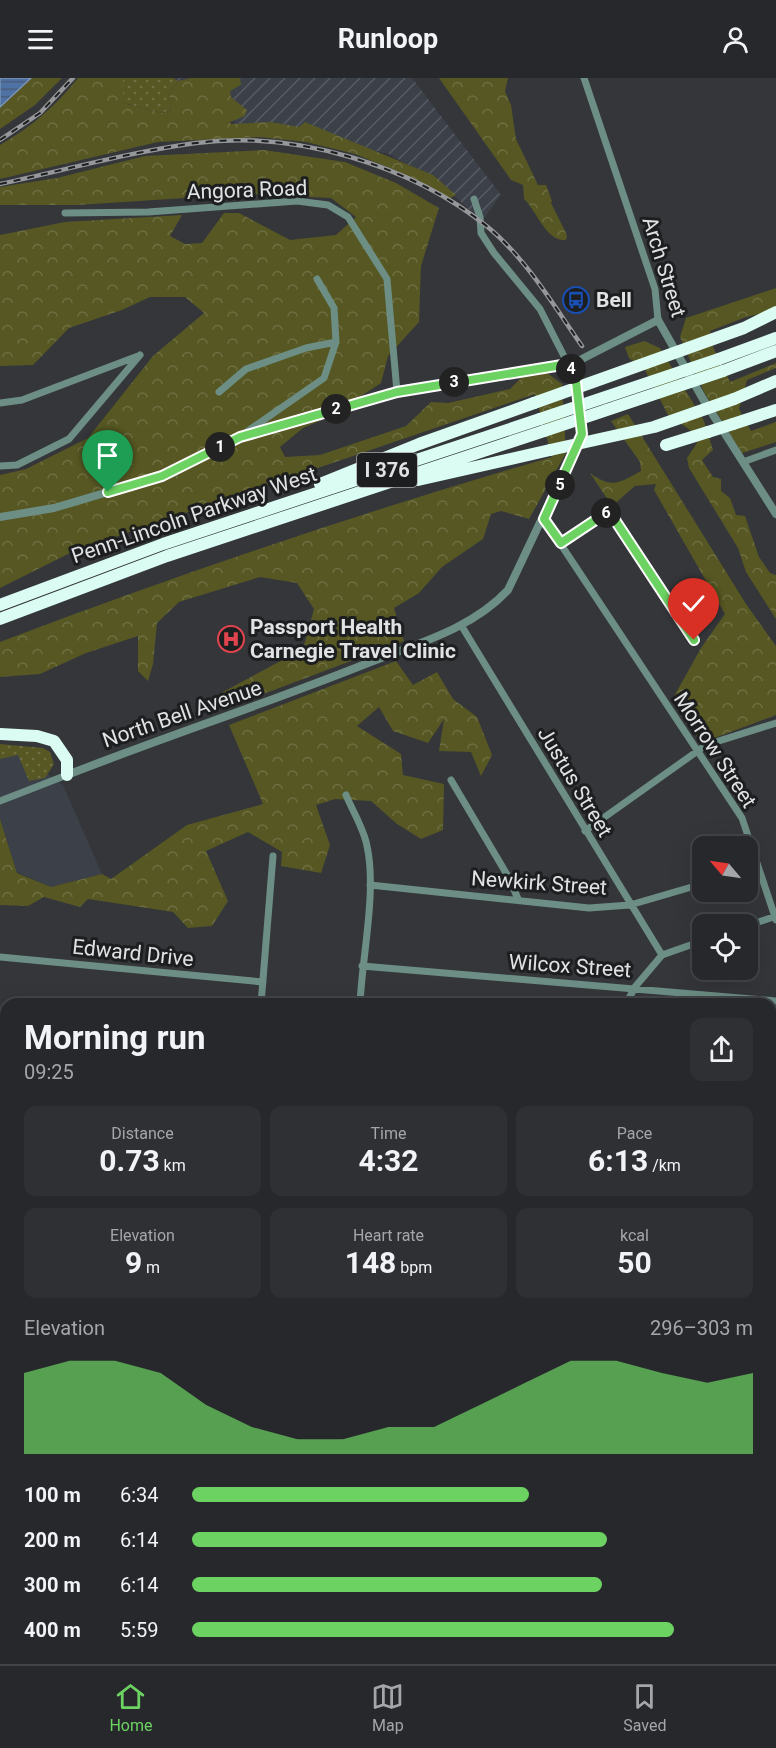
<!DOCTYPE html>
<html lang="en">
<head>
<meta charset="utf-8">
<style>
	:root { --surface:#27282c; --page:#2f3034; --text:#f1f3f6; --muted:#a4a6a9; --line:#434448; --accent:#6cd362 }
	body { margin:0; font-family:Roboto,sans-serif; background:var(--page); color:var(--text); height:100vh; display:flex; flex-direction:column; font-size:22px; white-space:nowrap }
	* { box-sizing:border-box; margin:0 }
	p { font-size:20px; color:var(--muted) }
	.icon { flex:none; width:33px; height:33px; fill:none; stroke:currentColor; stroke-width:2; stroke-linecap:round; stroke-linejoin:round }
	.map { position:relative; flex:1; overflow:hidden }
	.details { position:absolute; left:0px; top:920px; width:777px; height:668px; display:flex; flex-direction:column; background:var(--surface); border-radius:18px 18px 0 0; box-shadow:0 6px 24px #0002,0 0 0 2px var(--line) }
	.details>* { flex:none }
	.needle { width:39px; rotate:299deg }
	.tools { position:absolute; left:692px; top:758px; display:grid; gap:12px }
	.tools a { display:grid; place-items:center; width:66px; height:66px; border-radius:12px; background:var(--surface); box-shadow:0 6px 24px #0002,0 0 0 2px var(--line); font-size:30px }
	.pin { position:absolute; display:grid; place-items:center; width:51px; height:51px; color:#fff; margin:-62px -26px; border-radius:50% 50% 50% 0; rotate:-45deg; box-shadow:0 0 6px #0007 }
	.pin .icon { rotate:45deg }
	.km { position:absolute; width:30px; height:30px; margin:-15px; border-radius:50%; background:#222; color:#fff; font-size:16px; line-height:30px; text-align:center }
	.round { display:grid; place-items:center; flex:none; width:63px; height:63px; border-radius:12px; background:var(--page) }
	.summary { display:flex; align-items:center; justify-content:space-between; height:102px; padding:0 24px }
	h1 { font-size:33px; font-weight:700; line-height:45px }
	.figures { display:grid; grid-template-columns:repeat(3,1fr); gap:9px; height:102px; padding:6px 24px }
	.figures div { display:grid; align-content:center; border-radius:12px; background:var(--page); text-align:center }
	.figures b { font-size:30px; font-weight:700 }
	.figures small { font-size:16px; font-weight:400 }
	.figures p { font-size:16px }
	.chart { height:168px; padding:12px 24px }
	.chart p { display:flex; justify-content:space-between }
	.chart svg { width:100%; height:108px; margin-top:6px; fill:var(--accent); opacity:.7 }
	ul { padding:0 24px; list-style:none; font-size:20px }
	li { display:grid; grid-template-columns:96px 72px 1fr; align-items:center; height:45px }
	li i { height:15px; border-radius:8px; background:var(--accent) }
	header { display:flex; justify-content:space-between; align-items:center; height:78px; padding:0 24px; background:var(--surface); font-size:27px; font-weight:700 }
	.tab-bar { display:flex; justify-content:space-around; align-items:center; height:84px; border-top:2px solid var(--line); background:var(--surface); font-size:16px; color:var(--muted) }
	.tab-bar a { display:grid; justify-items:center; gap:3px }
	.tab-bar .on { color:var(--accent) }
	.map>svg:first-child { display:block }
	.built { fill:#3b4049 }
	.industrial { fill:url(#industrial-furrows) }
	.grass { fill:url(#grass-dots) }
	.forest { fill:url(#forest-crowns) }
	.water { fill:url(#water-rules); stroke:#7a94b8; stroke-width:1.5 }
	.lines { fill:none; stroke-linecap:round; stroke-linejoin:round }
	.minor { stroke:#6c8e84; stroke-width:7 }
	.tertiary { stroke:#6c8e84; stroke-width:8 }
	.primary { stroke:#9de5d1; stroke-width:10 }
	.motorway { stroke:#dbfcf2; stroke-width:12 }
	.rail-casing { stroke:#95979a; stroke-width:4.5 }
	.rail { stroke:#1d1e1f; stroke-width:2; stroke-dasharray:7; stroke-linecap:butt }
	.motorway-bridge { stroke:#dbfcf2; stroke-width:12 }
	.route-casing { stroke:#fff; stroke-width:12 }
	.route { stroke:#6cd362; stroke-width:8 }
	.labels { text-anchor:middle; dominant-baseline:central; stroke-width:6; stroke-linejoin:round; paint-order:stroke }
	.shield { fill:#1d1e1f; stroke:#a6a7a9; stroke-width:1.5 }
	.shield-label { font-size:20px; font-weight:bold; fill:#e0e2e4 }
	.street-label { font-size:21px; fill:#e0e2e4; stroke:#1d1e1f }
	.poi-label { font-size:21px; font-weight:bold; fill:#e0e2e4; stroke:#1d1e1f; text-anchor:start }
</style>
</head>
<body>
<header><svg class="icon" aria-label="menu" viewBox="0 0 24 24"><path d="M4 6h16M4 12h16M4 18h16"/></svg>Runloop<svg class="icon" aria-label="person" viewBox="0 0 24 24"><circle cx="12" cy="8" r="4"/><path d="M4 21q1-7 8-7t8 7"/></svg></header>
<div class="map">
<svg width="776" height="1586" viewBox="0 0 776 1586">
	<defs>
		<pattern id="industrial-furrows" width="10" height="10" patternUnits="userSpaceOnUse" patternTransform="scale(1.5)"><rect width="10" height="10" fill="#3b4049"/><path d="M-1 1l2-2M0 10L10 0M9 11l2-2" fill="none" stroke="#575b63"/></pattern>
		<pattern id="grass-dots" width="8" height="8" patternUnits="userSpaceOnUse" patternTransform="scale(1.5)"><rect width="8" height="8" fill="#565722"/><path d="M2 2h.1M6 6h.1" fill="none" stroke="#6e6f42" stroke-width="1.8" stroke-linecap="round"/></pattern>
		<pattern id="forest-crowns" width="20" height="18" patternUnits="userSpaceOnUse" patternTransform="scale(1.5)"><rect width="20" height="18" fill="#565722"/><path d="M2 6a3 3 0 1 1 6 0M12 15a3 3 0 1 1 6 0" fill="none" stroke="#6e6f42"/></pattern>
		<pattern id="water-rules" width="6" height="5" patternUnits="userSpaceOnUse" patternTransform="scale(1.5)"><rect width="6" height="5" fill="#4f72a5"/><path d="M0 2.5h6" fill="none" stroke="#4a5d79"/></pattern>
	</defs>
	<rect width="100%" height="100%" fill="#34363a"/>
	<!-- built -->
	<path class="built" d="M16,673l47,34 39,89 -51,13 -34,-15 -17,-53v-66z"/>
	<!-- industrial -->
	<path class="industrial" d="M173,0h239l89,117 -19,26 -44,-40 -51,-28 -146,-26z
		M6,1521v60h59l-20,5h-45v-61z"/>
	<!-- grass -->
	<path class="grass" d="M173,0l5,3 -9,12 2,17 -9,3 -39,-10v-25z
		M0,666l43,4 7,4 4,12 -9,14 -16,3 -11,-26 -18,4z
		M370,1581h64l1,5h-75z"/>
	<!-- forest -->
	<path class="forest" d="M31,0h31l-27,27 -35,24v-22z
		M78,0h45v25l39,10 9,-3 -2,-17 9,-12 13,-3h49l1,7 -11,6 1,6 16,13 -2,6 -15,6 1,2 40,-2 28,5 6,-5 128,53 23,20 -7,4 -52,-28 -42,-17 -49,-12 -47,-5 -101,5 -158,37v-34c31,-18 56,-39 78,-67z
		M439,0h69l-3,13 6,14 5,34 22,46h8l6,16 -1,2 15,30 1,5 -2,2c-19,1 -29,-30 -41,-41l-1,-14 -12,-5z
		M264,72l81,12 51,21 43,25 -18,58 -2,56 -31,34 -7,27 -52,34 -26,11 -23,19 5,10 35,-2 86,-29 25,-24 17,1 62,-14 12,-12 24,-5 16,12 4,69 -37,66 -28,-8 -10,3 -8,25 -41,28 -23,26 -25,15 10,33 -175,66 -19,-8 93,-50 11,-40 -17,-26 -37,-6 -81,25 -22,21 -4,41 -5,17 -10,-10v-35l-52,17 -46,21 -40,3v-35c182,-69 365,-131 552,-185l-17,-63 -461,157 -74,37v-113l26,-6 62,-31 65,-82 51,-43 -19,-16h-35l-28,13 -53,18 -36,37 -33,1v-131l65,-13 117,-7 -12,21 15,8 17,-1 22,-30h15l51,27 46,-5 20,-18 -25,-19 -84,-4 -170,11h-77v-18l57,-9 88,-22z
		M776,210v22l-30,7 -36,14 3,16 17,35 46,-19v5l-29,12 -8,29 12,22 25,-9v20l-34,11 -38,-61 -24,-55 6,-19z
		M644,263l16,7 44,73 9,29 -11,10 11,17 8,2v12l9,7 6,17 9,1 14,41 11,16 6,2v44l-30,-47 -8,-24 -49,-80 -2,-10 10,-15 -7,-13 -22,-15 -23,-45 -16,-12 -4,-11z
		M628,336l118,190 30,42v69l-75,28 -29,-43 29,-52 24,-34 -71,-124 2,-6 -21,2 -23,20 -22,-33c22,16 29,10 51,-2l-1,-9 -29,-41z
		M396,583l17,24 24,-13 16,27 24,18 15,38 -11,21 -10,-24 -32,-1 5,-32 -16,24 -35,-12 -14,-24 -22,19 44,28 2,21 41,9 -1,46 -22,9 -24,-15 -26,-23 -36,-2 -19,6 14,40 -9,28 -40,-7 1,-14 -34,-20 -42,19 22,50 -16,25 -24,2 -15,-16 -85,-13 -8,8 -36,-10 -16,9 -28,-1v-86l17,54 34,14 51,-13 9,5 76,-54 76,-21 -34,-79z
		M776,1205v94l-5,19v-107z
		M6,1338v183l-6,4v-184z
		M771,1529h5v57h-341l-1,-5h337z
		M110,1581h260l-10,5h-256z"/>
	<!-- water -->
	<path class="water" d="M0,0h31l-31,29z"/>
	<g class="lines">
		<!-- minor -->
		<path class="minor" d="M584,0l71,211 3,31
			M474,121l6,18 1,16 13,20 46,56 28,55
			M65,135l83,-1 149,-11 31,4 20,12 39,62 10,113
			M219,314l27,-23 60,-21 30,-6
			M0,325l22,-3 116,-44
			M242,357l82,-57 12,-36 -2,-34 -17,-29
			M743,384l33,-12
			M0,388l17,-1 52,-26 71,-84
			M544,441l198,299 34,102
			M561,465l48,-32 85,129
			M461,547l201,330
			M451,702l58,98 9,21
			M346,717c7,17 18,34 21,51 10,45 -5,111 -7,158
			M0,723l67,-26
			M585,753l121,-86 70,-22
			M747,792l9,-2
			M370,807l219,23 41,-3 72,-21
			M747,848l29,-10
			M0,879l263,25
			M362,888l414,35
			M261,926l12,-148
			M626,926l9,-17 27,-32 40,-14
			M771,1001l5,1
			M0,1005l6,1
			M771,1081h5
			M771,1142l5,-45
			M0,1195l6,-2
			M0,1290l6,-6
			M771,1300l5,-2
			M771,1348l5,-8
			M771,1404l5,-1
			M771,1517l5,-2"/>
		<!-- tertiary -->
		<path class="tertiary" d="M0,439l54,-9 108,-32 78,-39 157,-45 181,-31 80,-41 45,79 73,115
			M67,697c100,-39 201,-72 301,-112 48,-19 104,-34 140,-73l74,-156 -6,-52 -8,-18"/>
		<!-- primary -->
		<path class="primary" d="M771,1461h5
			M80,1586l11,-5"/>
		<!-- motorway -->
		<path class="motorway" d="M719,281l57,-21
			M723,293l53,-20
			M734,321l42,-18
			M733,346l43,-14
			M666,367l42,-13
			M418,402l132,-30
			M320,406l99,-40 115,-41
			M0,527l163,-61 377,-125
			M0,541l167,-63 377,-125
			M0,656l37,2 17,5 13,19v15"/>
		<defs>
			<path id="rail" d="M0,62l40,-27 33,-35
				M0,106c65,-14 130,-32 196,-41 98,-13 216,22 293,85 38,32 65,78 93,118"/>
		</defs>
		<!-- rail casing -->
		<use href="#rail" class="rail-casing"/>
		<!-- rail -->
		<use href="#rail" class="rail"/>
		<!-- motorway-bridge -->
		<path class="motorway-bridge" d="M534,325l210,-75 32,-16
			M540,341l179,-60
			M544,353l179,-60
			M708,354l25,-8
			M550,372l104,-23 80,-28"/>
	</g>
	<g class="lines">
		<defs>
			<path id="route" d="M108,414l54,-16 78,-39 157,-45 171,-28 8,18 6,52 -38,85 17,24 48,-32 85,129"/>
		</defs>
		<!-- route casing -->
		<use href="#route" class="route-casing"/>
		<!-- route -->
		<use href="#route" class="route"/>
	</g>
	<!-- icons -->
	<defs>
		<symbol id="bus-ring" viewBox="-11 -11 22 22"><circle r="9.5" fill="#1d1e1f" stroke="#1a4fb4" stroke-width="1.5"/><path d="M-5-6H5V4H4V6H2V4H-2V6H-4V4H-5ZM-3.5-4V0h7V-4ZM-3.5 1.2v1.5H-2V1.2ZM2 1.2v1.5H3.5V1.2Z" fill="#1a4fb4"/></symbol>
		<symbol id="hospital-ring" viewBox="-11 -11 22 22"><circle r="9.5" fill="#1d1e1f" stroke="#e0444e" stroke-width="1.5"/><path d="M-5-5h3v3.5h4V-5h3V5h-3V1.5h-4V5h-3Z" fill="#e0444e"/></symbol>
	</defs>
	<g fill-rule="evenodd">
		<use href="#bus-ring" x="561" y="207" width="30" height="30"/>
		<use href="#hospital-ring" x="216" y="546" width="30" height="30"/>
	</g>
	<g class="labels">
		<!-- shield labels -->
		<rect class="shield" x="357" y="375" width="60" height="34" rx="4.5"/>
		<g class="shield-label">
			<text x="387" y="392">I 376</text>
		</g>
		<!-- street labels -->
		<g class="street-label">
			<text transform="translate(247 112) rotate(-2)">Angora Road</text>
			<text transform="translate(664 189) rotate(73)">Arch Street</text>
			<text transform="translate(194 437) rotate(-19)">Penn-Lincoln Parkway West</text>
			<text transform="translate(182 636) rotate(-19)">North Bell Avenue</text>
			<text transform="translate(715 672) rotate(57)">Morrow Street</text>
			<text transform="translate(575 704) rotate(59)">Justus Street</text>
			<text transform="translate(539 805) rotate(4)">Newkirk Street</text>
			<text transform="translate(133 875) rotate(6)">Edward Drive</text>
			<text transform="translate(570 888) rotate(4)">Wilcox Street</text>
		</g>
		<!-- poi labels -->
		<g class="poi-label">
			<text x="596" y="222">Bell</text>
			<text x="250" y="549">Passport Health<tspan x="250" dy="24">Carnegie Travel Clinic</tspan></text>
		</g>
	</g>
</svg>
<div class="tools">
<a><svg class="needle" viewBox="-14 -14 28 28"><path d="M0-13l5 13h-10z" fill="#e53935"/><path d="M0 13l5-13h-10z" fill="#a4a6a9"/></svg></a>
<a><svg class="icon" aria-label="locate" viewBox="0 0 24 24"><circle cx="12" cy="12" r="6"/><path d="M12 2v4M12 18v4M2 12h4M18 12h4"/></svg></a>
</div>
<div class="pin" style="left:108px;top:414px;background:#1e9e55"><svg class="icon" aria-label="arrive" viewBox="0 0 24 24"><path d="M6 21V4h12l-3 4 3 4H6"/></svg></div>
<div class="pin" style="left:694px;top:562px;background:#d93025"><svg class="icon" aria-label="check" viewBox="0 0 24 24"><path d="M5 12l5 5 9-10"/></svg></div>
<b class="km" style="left:220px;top:369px">1</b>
<b class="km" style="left:336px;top:331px">2</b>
<b class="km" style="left:454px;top:304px">3</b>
<b class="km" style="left:571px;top:291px">4</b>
<b class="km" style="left:560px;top:407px">5</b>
<b class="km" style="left:606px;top:435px">6</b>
<section class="details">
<div class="summary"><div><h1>Morning run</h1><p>09:25</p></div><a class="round"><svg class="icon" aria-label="share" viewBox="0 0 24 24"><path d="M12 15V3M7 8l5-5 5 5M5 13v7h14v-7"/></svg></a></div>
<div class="figures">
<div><p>Distance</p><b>0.73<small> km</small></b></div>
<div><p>Time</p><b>4:32</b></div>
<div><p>Pace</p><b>6:13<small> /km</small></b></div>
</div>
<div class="figures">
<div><p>Elevation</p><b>9<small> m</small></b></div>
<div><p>Heart rate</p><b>148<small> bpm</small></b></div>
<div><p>kcal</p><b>50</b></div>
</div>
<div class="chart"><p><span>Elevation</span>296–303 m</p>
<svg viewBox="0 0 160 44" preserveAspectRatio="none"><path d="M0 44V11L10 6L20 6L30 11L40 24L50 33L60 38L70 38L80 33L90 33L100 24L110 15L120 6L130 6L140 11L150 15L160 11V44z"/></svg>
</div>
<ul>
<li><b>100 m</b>6:34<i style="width:60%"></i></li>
<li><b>200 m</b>6:14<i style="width:74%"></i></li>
<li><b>300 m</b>6:14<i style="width:73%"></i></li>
<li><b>400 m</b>5:59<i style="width:86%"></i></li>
</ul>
</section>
</div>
<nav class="tab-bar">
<a class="on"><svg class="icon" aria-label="home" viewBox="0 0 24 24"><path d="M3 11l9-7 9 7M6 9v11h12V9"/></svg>Home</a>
<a><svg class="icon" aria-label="map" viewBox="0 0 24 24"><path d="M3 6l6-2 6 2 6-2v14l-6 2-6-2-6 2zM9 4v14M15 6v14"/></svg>Map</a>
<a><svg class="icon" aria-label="saved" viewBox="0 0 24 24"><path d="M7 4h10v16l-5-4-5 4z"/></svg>Saved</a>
</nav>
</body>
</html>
